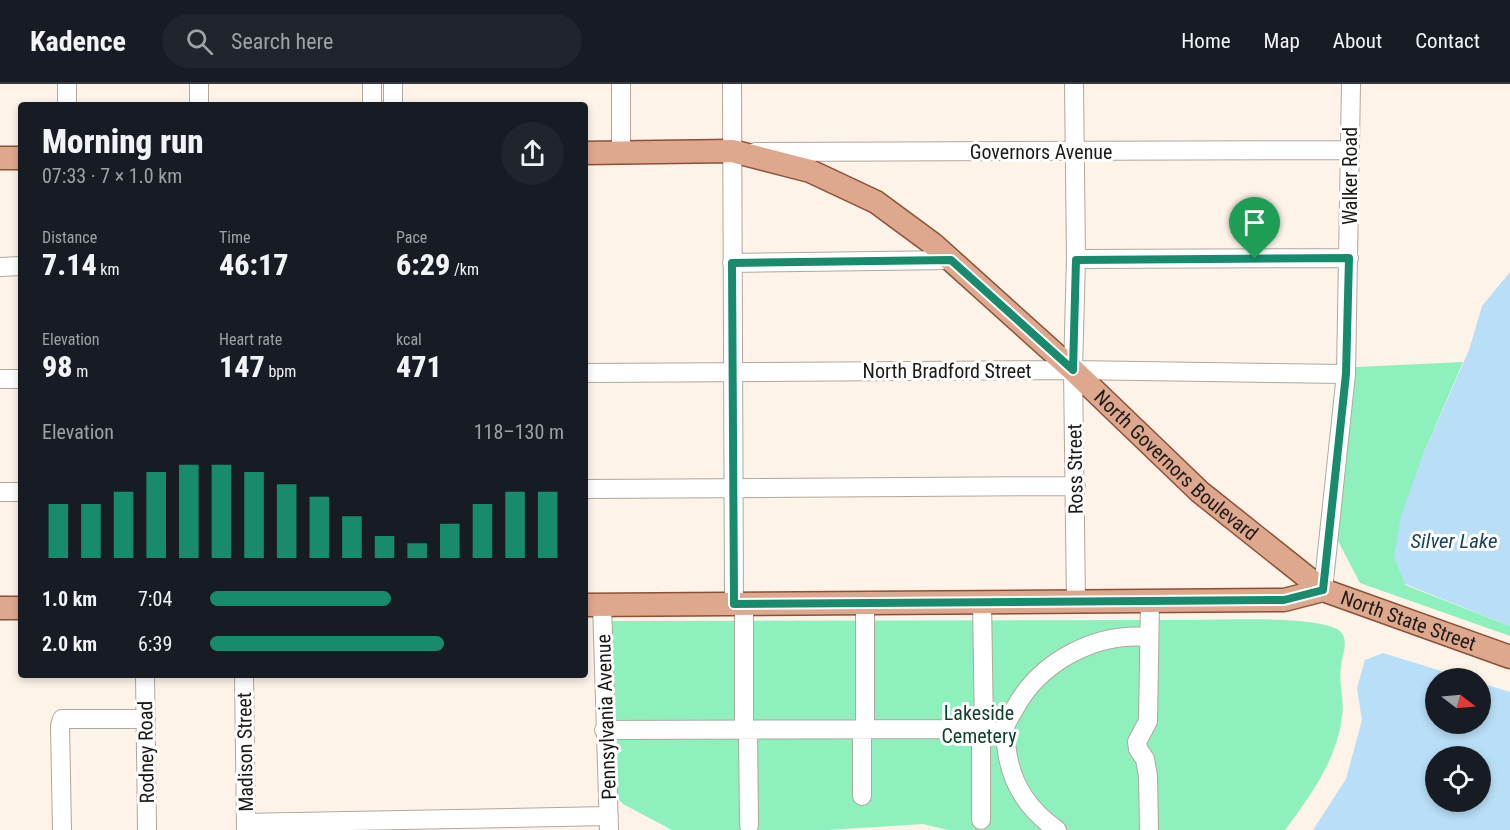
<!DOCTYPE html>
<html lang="en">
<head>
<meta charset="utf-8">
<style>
	:root { --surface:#171b24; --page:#20242c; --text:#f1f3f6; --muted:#9ea1a6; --line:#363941; --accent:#188b6c }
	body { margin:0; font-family:"Roboto Condensed",sans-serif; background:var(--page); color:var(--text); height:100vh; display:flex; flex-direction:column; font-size:22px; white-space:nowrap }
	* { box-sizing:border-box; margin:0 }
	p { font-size:20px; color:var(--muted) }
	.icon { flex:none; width:33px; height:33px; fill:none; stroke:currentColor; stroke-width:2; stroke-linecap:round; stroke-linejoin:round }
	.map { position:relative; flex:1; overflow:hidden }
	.drawer { position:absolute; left:18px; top:18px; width:570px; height:576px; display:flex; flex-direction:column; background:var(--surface); border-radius:6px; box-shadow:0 3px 9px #0003 }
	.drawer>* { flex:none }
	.needle { width:39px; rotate:106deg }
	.controls { position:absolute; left:1425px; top:584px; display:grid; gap:12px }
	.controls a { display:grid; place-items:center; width:66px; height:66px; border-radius:50%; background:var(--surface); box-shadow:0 3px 9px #0003; font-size:30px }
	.pin { position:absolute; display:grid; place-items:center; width:51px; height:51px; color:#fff; margin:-62px -26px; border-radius:50% 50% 50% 0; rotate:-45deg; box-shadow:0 0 6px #0007 }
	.pin .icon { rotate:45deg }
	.round { display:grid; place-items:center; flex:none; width:63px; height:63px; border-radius:32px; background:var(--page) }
	.headline { display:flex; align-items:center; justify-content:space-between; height:102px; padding:0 24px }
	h1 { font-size:33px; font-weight:800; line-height:45px }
	.figures { display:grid; grid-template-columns:repeat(3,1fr); gap:9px; height:102px; padding:6px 24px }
	.figures div { display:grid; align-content:center }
	.figures b { font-size:30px; font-weight:800 }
	.figures small { font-size:16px; font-weight:400 }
	.figures p { font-size:16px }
	.chart { height:168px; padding:12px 24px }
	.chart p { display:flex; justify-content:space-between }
	.chart svg { width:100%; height:108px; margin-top:6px; stroke:var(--accent); stroke-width:6 }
	ul { padding:0 24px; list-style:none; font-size:20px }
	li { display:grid; grid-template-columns:96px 72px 1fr; align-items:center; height:45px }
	li i { height:15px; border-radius:8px; background:var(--accent) }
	header { display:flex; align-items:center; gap:36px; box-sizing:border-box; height:84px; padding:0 30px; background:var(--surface); border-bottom:2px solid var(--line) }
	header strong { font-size:28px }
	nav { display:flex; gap:33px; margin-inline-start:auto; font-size:21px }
	.search { width:420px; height:54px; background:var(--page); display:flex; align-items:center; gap:15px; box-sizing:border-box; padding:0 21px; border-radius:33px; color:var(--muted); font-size:22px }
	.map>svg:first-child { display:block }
	.green { fill:#8ef0bd }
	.water { fill:#b9def7; fill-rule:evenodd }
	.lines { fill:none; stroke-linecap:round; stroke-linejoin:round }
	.minor-casing { stroke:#b1a79e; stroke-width:20 }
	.major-casing { stroke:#8c5035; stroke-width:25 }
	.minor { stroke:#fff; stroke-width:18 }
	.major { stroke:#dea88f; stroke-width:22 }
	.route-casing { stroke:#fff; stroke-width:12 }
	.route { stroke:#188b6c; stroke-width:8 }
	.labels { text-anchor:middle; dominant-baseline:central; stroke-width:6; stroke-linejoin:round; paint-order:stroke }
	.street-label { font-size:20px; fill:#1d1916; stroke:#fff }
	.park-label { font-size:20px; fill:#12412c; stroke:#fff }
	.water-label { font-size:21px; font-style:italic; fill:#1a445d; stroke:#fff }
</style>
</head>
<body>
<header>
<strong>Kadence</strong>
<div class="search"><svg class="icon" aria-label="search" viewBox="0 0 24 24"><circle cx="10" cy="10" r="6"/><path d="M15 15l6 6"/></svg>Search here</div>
<nav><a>Home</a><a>Map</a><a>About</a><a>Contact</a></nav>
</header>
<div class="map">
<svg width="1510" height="746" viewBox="0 0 1510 746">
	<rect width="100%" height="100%" fill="#fdf3e9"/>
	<!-- green -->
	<path class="green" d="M1463,278l-41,95 -17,128 105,41v10l-150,-53 -22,-42 18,-174z
		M1182,536c32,0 129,-5 155,9 14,8 5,26 4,38 -3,16 4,33 1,50 -6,44 -31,78 -57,113h-337l-25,-6 -95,6h-156l-49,-26 -8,-8 -3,-175z"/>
	<!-- water -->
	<path class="water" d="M1510,188v354l-105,-42 -11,-26 7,-42 21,-59 47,-107 13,-44z
		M1383,569l81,25h-28v45h44l1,-40 29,9v138h-197l33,-51 16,-59 -5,-32 8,-28zM1436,672h44v45h-44z"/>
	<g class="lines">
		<defs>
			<path id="minor" d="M67,0v21
				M199,0v21
				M372,0v21
				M393,0v21
				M621,0v68
				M732,0l2,520
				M1074,0l2,175 -3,111 3,232
				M755,68l595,-2
				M1076,175l273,-1
				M732,179l219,-3
				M0,183l21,-1
				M585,289l488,-3 273,4
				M0,295h21
				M585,405l491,-3
				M0,408h21
				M1323,506l23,-216 5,-290
				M982,518l2,127
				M602,520l7,226
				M744,520v125
				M145,591l2,155
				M244,591l2,155
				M748,645l1,96
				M604,646l380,-1 20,5
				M862,646v66
				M865,646v-127
				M981,736v-91
				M246,739l363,-7
				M62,746l-2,-104 2,-7h84
				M1057,746c-28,-20 -45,-44 -50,-79 0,-5 -4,-12 -3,-18 0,-8 7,-18 11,-25 25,-46 80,-76 134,-71
				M1149,746l-1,-54 -3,-17 -7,-10 -1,-7 11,-21 2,-119"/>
			<g id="major">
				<path id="s1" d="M585,69l147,-2 78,20 66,31 57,42 140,126 127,122 123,98"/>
				<path d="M0,74h21"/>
				<path id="s2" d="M585,521l699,-5 39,-10 187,67"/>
				<path d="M0,524h21"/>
			</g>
		</defs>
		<!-- minor casing -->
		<use href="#minor" class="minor-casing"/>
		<!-- major casing -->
		<use href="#major" class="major-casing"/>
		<!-- minor -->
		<use href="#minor" class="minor"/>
		<!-- major -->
		<use href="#major" class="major"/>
	</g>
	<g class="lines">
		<defs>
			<path id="route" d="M1349,174l-3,116 -23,216 -39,10 -550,4 -2,-341 219,-3 122,110 3,-110z"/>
		</defs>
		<!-- route casing -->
		<use href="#route" class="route-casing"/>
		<!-- route -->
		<use href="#route" class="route"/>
	</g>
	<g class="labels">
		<!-- street labels -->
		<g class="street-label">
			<text x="1041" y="68">Governors Avenue</text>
			<text transform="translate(1350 92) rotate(-90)">Walker Road</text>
			<text x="947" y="287">North Bradford Street</text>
			<text stroke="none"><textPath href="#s1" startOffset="700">North Governors Boulevard</textPath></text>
			<text transform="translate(1075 385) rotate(-91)">Ross Street</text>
			<text stroke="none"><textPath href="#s2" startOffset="830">North State Street</textPath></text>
			<text transform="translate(606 633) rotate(-92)">Pennsylvania Avenue</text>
			<text transform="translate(146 668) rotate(-91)">Rodney Road</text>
			<text transform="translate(245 668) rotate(-91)">Madison Street</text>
		</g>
		<!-- park labels -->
		<g class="park-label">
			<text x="979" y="629">Lakeside<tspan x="979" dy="23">Cemetery</tspan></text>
		</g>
		<!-- water labels -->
		<g class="water-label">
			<text x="1454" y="457">Silver Lake</text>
		</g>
	</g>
</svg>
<div class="controls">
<a><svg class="needle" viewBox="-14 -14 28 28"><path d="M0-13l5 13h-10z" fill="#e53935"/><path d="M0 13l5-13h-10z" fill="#9ea1a6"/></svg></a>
<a><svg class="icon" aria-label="locate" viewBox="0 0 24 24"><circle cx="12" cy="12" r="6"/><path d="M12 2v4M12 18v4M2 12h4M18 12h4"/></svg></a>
</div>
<div class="pin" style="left:1255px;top:175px;background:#1e9e55"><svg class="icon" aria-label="arrive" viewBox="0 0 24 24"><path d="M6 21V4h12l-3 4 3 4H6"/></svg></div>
<section class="drawer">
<div class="headline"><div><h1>Morning run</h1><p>07:33 · 7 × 1.0 km</p></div><a class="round"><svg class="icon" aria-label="share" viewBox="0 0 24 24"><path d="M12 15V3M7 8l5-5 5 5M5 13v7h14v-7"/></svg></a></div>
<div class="figures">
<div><p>Distance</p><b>7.14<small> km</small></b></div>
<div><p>Time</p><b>46:17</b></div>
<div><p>Pace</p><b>6:29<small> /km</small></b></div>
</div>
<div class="figures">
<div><p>Elevation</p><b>98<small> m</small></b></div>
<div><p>Heart rate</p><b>147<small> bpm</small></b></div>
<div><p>kcal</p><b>471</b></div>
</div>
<div class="chart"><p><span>Elevation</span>118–130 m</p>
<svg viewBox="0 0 160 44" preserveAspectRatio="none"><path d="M5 44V22M15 44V22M25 44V17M35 44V9M45 44V6M55 44V6M65 44V9M75 44V14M85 44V19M95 44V27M105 44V35M115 44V38M125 44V30M135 44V22M145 44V17M155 44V17"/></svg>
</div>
<ul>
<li><b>1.0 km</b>7:04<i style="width:51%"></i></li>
<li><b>2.0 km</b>6:39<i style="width:66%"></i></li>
</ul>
</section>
</div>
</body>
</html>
